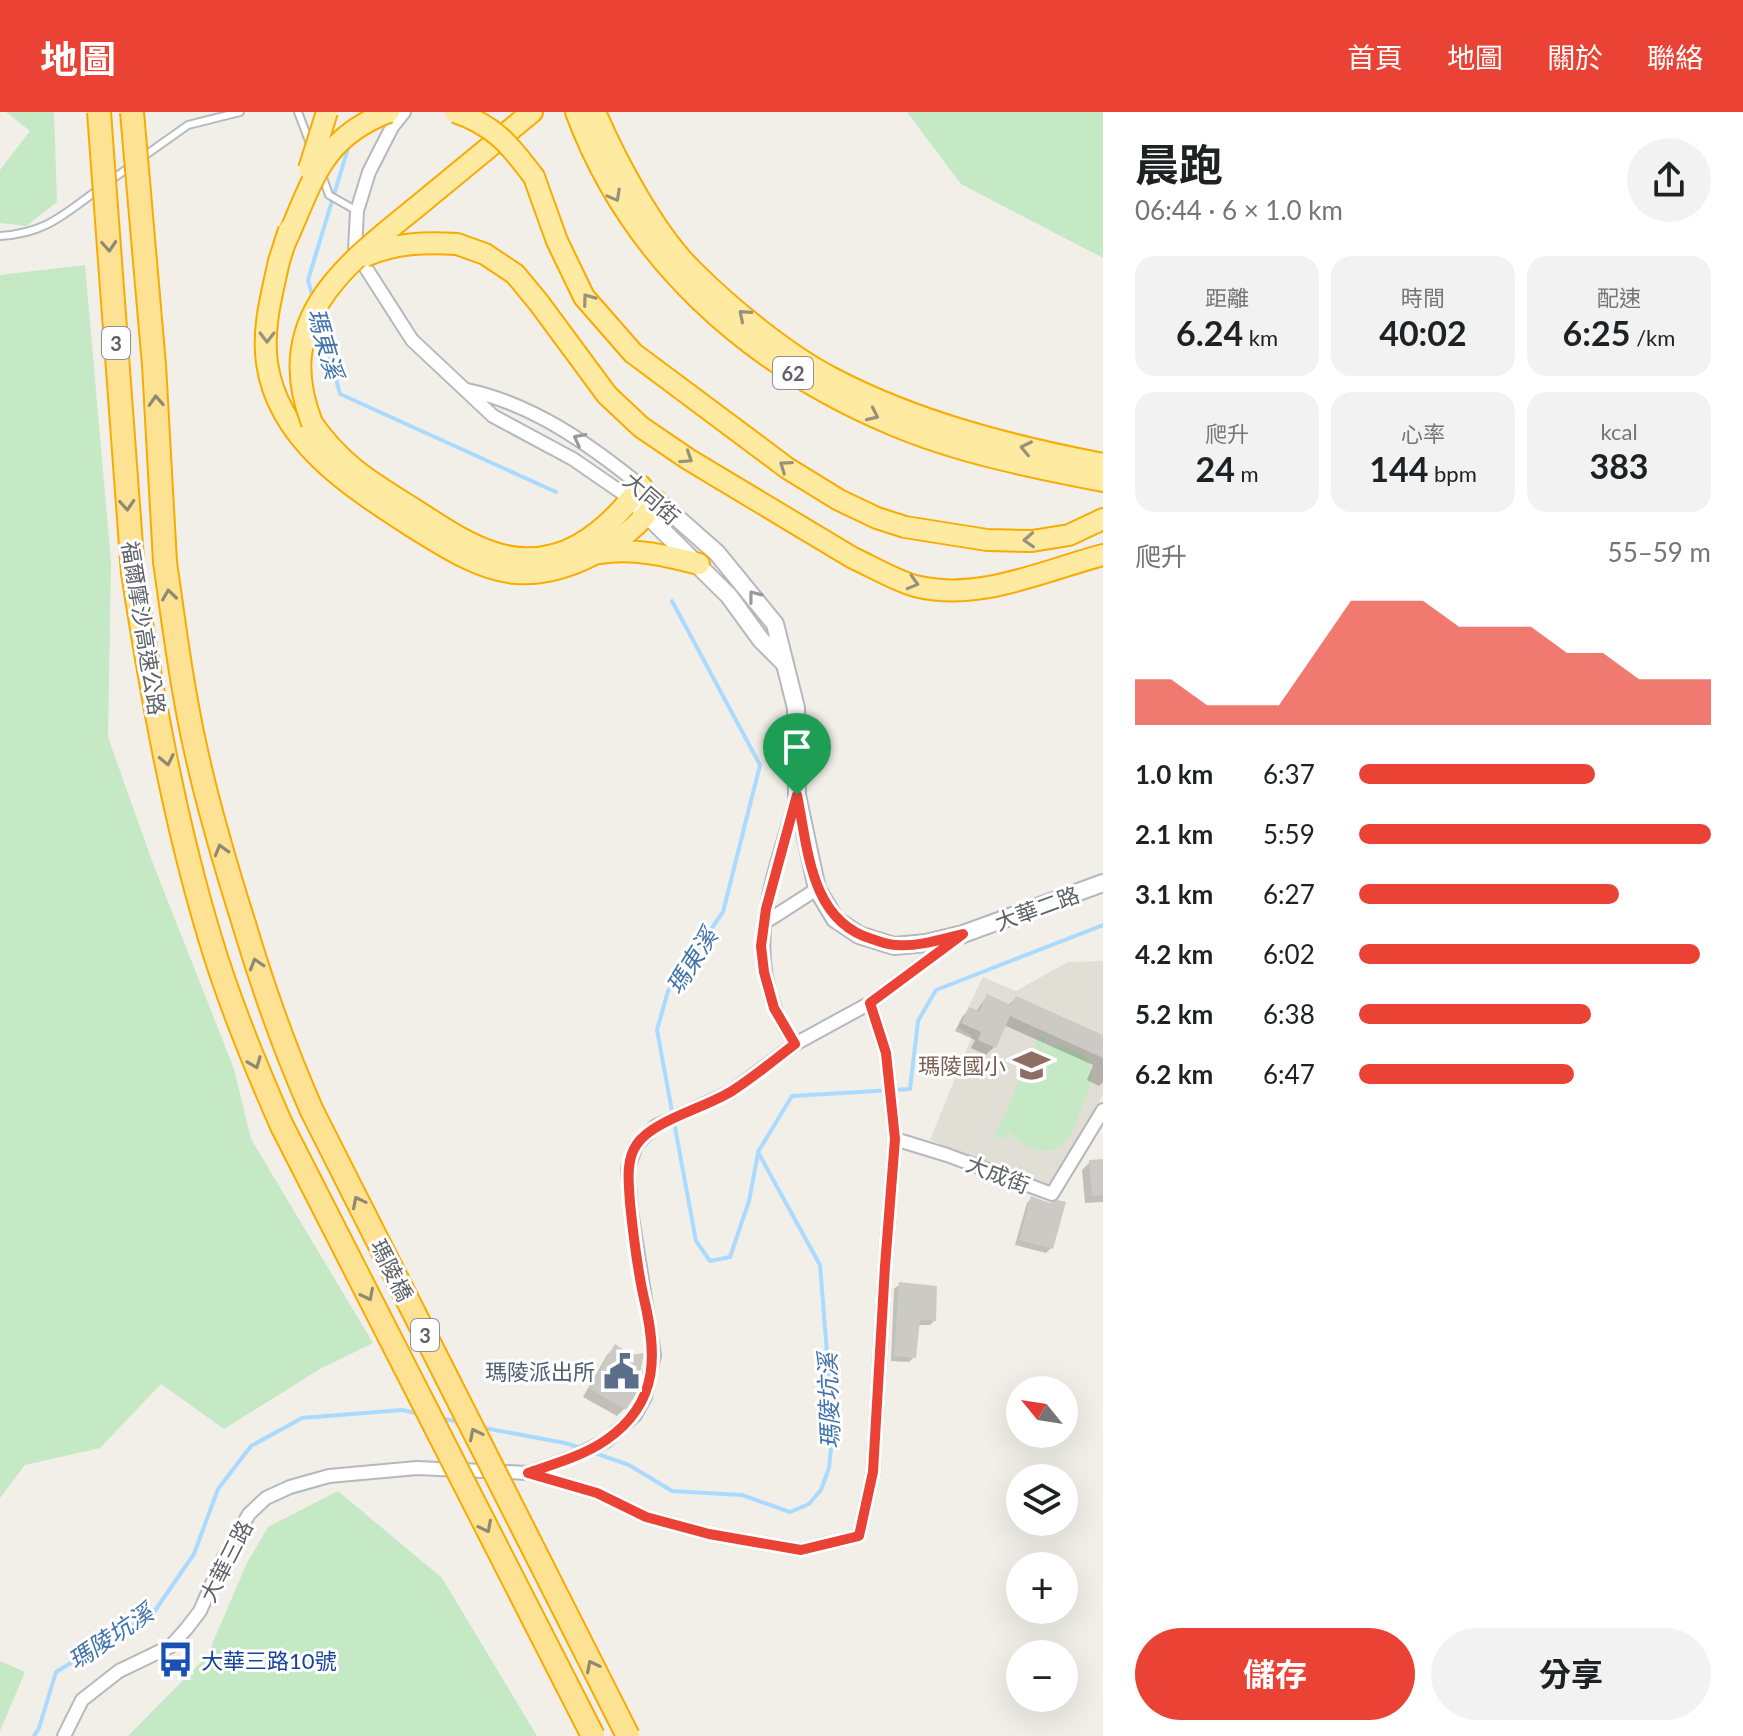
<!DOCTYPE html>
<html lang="zh-TW">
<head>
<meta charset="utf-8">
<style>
	:root { --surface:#fff; --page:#f2f2f2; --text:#202124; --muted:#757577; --accent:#ea4335 }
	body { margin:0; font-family:Lato,"Noto Sans TC",sans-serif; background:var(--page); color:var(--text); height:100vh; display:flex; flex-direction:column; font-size:30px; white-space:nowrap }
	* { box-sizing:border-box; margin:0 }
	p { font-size:26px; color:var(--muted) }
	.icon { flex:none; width:44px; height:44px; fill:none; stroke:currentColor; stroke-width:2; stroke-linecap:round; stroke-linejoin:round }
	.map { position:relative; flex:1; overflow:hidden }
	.sheet { display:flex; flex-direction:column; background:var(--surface); width:640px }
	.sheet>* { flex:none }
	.needle { width:52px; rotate:300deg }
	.controls { position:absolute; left:1006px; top:1264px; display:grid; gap:16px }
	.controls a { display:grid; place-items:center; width:72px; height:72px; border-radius:50%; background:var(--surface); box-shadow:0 8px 32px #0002; font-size:40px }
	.pin { position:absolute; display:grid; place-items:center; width:68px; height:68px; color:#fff; margin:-82px -34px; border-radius:50% 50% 50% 0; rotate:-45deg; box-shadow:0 0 8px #0007 }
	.pin .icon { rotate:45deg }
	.round { display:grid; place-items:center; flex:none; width:84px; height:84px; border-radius:42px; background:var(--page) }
	.summary { display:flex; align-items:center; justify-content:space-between; height:136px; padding:0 32px }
	h1 { font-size:44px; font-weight:700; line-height:60px }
	.figures { display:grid; grid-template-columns:repeat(3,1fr); gap:12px; height:136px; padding:8px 32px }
	.figures div { display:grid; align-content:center; border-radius:20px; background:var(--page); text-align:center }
	.figures b { font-size:34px; font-weight:700 }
	.figures small { font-size:22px; font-weight:400 }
	.figures p { font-size:22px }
	.chart { height:224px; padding:16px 32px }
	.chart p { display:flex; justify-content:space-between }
	.chart svg { width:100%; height:144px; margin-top:8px; fill:var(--accent); opacity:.7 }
	.action { display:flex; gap:16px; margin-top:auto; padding:16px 32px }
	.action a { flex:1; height:92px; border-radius:48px; background:var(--accent); color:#fff; font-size:32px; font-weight:700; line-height:92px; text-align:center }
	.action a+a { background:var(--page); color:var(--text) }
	ul { padding:0 32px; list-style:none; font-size:26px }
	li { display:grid; grid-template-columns:128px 96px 1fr; align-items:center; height:60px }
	li i { height:20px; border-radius:10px; background:var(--accent) }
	header { display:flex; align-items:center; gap:48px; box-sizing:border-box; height:112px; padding:0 40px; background:var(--accent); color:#fff }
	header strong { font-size:38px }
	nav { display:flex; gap:44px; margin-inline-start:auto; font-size:28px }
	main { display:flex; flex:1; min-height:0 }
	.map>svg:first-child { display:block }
	.education { fill:#e1ded6 }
	.green { fill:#c5e8c5 }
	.shadow { fill:#0003 }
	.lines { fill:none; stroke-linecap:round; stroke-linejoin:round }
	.stream { stroke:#aadaff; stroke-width:4 }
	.building { fill:#cccac5 }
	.service-casing { stroke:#b5b8bc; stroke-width:10 }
	.minor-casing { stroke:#b5b8bc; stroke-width:16 }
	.tertiary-casing { stroke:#b5b8bc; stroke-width:20 }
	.trunk-casing { stroke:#f9ab00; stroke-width:24 }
	.motorway-casing { stroke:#f9ab00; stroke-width:26 }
	.service { stroke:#fff; stroke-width:6 }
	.minor { stroke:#fff; stroke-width:12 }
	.tertiary { stroke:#fff; stroke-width:16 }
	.trunk { stroke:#feeaa1; stroke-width:20 }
	.motorway { stroke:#fde293; stroke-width:22 }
	.trunk-bridge-casing { stroke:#f9ab00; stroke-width:24; stroke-linecap:butt }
	.motorway-bridge-casing { stroke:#f9ab00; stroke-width:26; stroke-linecap:butt }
	.trunk-bridge { stroke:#feeaa1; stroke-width:20 }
	.motorway-bridge { stroke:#fde293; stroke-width:22 }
	.oneway { stroke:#97927c }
	.oneway2 { stroke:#8e8975 }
	.oneway3 { stroke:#979a9d }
	.route-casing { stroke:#fff; stroke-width:16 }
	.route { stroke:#ea4335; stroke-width:10 }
	.labels { text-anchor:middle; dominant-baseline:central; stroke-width:6; stroke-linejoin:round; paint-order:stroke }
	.shield { fill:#fff; stroke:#8f9295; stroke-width:2 }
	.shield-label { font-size:20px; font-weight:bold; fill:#5f6368 }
	.street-label { font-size:22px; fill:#5f6368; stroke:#fff }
	.education-label { font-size:22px; fill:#785e54; stroke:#fff; text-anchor:end }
	.service-label { font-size:22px; fill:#4e5e75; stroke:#fff; text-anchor:end }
	.transit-label { font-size:22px; fill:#164399; stroke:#fff; text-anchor:start }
	.water-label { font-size:24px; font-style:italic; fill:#4174aa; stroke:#fff }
</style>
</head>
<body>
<header>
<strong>地圖</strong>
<nav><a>首頁</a><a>地圖</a><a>關於</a><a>聯絡</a></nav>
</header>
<main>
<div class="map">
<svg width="1103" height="1624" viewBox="0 0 1103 1624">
	<rect width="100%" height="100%" fill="#f1efe8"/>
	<!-- education -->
	<path class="education" d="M1103,849v134l-46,87 -17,3 -110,-45 42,-104 -14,-8 25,-51 33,14 52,-29z"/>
	<!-- green -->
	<path class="green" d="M6,0h48l3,90 -31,24 -26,-3v-53l30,-39z
		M907,0h196v146l-142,-74z
		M85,153l26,297 -3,175 44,124 82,208 17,70 122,204 -53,26 -96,60 -63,-45 -61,64 -75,17 -25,33v-1223z
		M1040,923l6,3 -3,9 17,-2 25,11c4,7 7,15 6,24 -1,11 -17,49 -24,59 -15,22 -47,9 -59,-9l-4,10 -9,-4z
		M338,1379l104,87 95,158h-409l79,-80 39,-91 22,-38z
		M0,1549l25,11 -25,59z"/>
	<!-- shadow -->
	<path class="shadow" d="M987,884l21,10 8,-8 87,39v45l-4,4 -12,-6 6,-15 -89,-40 -10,22 -8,8 -15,-7 4,-8 -20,-9 7,-14 8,-8 6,3z
		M1103,1049v41l-18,1 -3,-33 8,-8z
		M1032,1086l19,50 -5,5 -31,-8 12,-42z
		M899,1173l35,36 -4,4h-13l-3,32 -5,5 -18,-1 3,-72z
		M615,1235l16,10 -6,51 -8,8 -34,-19 24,-42z"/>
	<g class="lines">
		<!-- stream -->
		<path class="stream" d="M313,186l-5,-18 41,-135
			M320,209l20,73 216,98
			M672,489l88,164 -37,147 -55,79 -11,39 39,211 14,20 20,-4 19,-56 9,-48
			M440,1306l19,4
			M479,1315l86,16 19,6
			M592,1340l37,13 43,26 70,4 48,17 19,-8 12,-14 8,-22 4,-40 -13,-163 -62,-113 34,-56 118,-7 8,-68 18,-31 167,-65
			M34,1624l5,-8 17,-56 98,-60 40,-58 24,-65 33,-43 51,-28 100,-8 18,4"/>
	</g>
	<!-- building -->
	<path class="building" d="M987,882l24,11 5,-9 87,39v23l-93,-42 -14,32 -18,-8 3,-8 -20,-9 8,-16 10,4z
		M1103,1047v36l-11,1 -3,-36z
		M1031,1084l19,7 8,-3 8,2 -13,47 -34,-9z
		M899,1170l38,4 -1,35 -16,-1 -4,38 -22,-2z
		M615,1232l16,11 13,-2 -8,41 -10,16 -37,-22z"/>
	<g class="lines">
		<defs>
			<path id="service" d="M298,0l13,34
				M140,47l48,-34 52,-13
				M322,63l7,20 28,16
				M111,68l20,-14
				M0,124c46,-3 63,-21 99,-47"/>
			<path id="minor" d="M404,0l-12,15 -23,45 -12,39 -2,40 57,89 81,76 80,43 58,40
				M467,278c66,14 122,54 174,96
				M764,811l53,-34
				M870,891l16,50 9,86
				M795,932c-7,-12 -16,-25 -21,-38 -27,-71 3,-138 22,-207
				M528,1361l45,-16 33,-16 29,-26 10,-18 9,-42 -23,-144 -3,-42 8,-24 20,-19 75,-34 64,-48 75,-41 87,-65
				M64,1624l18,-36 37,-29 52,-25 16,-18 13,-17 23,-52 26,-45 17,-16 24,-11 39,-11 88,-8 111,5 69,20 49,24 63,17 92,16 58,-14 14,-64 12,-206 10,-127 52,16 105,39 51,-84"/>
			<path id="tertiary" d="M641,374l76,67 58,71 21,84 1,87 20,94 18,30 24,16 35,11 32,-3 37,-9 140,-51
				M638,394l91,90 32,44 24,24"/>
			<path id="trunk" d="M576,0c55,148 173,252 315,312 68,29 141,43 212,57
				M595,0c21,49 60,122 98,159 37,37 93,83 139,107 84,44 178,68 271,86
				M534,65l23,64 27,56 49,56 154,115 52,32 38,18 28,9 82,13 45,1 37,-6 34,-16
				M414,97l118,-97
				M457,132l28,10 30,20 24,29 68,92 34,32 47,32 165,99c20,9 41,22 62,28 64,16 127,-15 188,-31
				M279,149c-7,33 -17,67 -12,102 11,78 84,124 144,163 31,19 68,44 105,47 49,4 114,-31 140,-72
				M312,311c29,42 59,59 102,86 25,16 52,35 81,44 63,20 110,-19 146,-67
				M599,441c35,-5 66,2 100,11"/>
			<path id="motorway" d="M165,450c9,63 17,127 31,189 13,59 30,116 48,173
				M133,461c19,122 41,246 77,365 19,64 45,127 72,188"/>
		</defs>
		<!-- service casing -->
		<use href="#service" class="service-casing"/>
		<!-- minor casing -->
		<use href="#minor" class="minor-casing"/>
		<!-- tertiary casing -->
		<use href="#tertiary" class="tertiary-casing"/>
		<!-- trunk casing -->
		<use href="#trunk" class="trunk-casing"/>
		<!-- motorway casing -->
		<use href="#motorway" class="motorway-casing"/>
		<!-- service -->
		<use href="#service" class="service"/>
		<!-- minor -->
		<use href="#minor" class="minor"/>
		<!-- tertiary -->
		<use href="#tertiary" class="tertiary"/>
		<!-- trunk -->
		<use href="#trunk" class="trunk"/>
		<!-- motorway -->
		<use href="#motorway" class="motorway"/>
		<defs>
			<path id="trunk-bridge" d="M455,0c39,13 55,33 79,65
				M309,57l18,-57
				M285,131c28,-61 35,-105 104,-131
				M365,144c31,-13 59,-14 92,-12
				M279,149l10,-31
				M312,311c-40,-102 30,-156 102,-214"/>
			<path id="motorway-bridge" d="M99,0l34,461
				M132,0l22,253 11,197
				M244,812c19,64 41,126 68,187l316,625
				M282,1014l311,610"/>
		</defs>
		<!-- trunk-bridge casing -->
		<use href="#trunk-bridge" class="trunk-bridge-casing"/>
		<!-- motorway-bridge casing -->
		<use href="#motorway-bridge" class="motorway-bridge-casing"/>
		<!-- trunk-bridge -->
		<use href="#trunk-bridge" class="trunk-bridge"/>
		<!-- motorway-bridge -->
		<use href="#motorway-bridge" class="motorway-bridge"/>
	</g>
	<!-- one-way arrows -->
	<defs><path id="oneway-chevron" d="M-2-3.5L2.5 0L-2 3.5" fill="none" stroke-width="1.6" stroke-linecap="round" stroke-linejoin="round" transform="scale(2)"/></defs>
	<g class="oneway">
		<use href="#oneway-chevron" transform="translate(615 84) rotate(61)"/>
		<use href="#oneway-chevron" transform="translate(588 187) rotate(-126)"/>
		<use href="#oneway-chevron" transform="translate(744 203) rotate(-139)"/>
		<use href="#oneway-chevron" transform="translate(267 225) rotate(90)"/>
		<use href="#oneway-chevron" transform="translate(873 303) rotate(25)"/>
		<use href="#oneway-chevron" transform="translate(1026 336) rotate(-168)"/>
		<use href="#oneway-chevron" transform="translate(687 346) rotate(33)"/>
		<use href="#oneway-chevron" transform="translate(785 354) rotate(-145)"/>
		<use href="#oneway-chevron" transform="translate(1029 428) rotate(177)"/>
		<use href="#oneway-chevron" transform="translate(913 471) rotate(16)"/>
	</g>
	<g class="oneway2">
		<use href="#oneway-chevron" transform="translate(109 134) rotate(86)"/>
		<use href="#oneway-chevron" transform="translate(156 289) rotate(-93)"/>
		<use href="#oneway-chevron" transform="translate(127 393) rotate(86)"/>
		<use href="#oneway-chevron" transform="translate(169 483) rotate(-98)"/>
		<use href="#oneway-chevron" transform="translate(167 648) rotate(78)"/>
		<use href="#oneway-chevron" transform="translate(221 738) rotate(-106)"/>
		<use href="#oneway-chevron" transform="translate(256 852) rotate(-107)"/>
		<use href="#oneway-chevron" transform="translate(255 951) rotate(68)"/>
		<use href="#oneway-chevron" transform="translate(358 1090) rotate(-117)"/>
		<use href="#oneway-chevron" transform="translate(368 1183) rotate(63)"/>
		<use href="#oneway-chevron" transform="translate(475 1322) rotate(-117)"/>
		<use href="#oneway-chevron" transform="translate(486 1415) rotate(63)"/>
		<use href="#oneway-chevron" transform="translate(592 1554) rotate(-117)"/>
	</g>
	<g class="oneway3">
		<use href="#oneway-chevron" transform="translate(579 327) rotate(-152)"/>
		<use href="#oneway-chevron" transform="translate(754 484) rotate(-128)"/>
	</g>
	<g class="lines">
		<defs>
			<path id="route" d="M797,683c11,53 13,126 75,144 7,2 16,6 24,6 22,2 46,-6 67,-11l-93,69 16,50 9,86 -10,127 -12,206 -14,64 -58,14 -92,-16 -63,-17 -49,-24 -69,-20c26,-9 55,-17 78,-33 55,-38 51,-88 37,-146 -6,-29 -10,-61 -13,-91 -1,-19 -5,-42 7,-59 17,-24 68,-36 95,-53 22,-14 42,-31 63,-47l-21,-36 -10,-36 -3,-26 5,-37z"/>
		</defs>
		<!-- route casing -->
		<use href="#route" class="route-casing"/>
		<!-- route -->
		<use href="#route" class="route"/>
	</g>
	<!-- icons -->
	<defs>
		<symbol id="school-bare" viewBox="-9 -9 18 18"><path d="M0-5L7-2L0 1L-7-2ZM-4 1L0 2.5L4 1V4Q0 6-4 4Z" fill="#8d6e63" stroke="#fff" stroke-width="2.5" paint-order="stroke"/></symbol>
		<symbol id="civic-bare" viewBox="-9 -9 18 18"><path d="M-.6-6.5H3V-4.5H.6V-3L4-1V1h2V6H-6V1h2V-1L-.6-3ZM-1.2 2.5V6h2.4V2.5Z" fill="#5c6f8a" stroke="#fff" stroke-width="2.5" paint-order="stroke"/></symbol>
		<symbol id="bus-bare" viewBox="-9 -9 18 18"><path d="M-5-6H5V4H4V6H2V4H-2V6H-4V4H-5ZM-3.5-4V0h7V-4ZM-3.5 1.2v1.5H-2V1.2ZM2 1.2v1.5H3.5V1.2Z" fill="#1a4fb4" stroke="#fff" stroke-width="2.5" paint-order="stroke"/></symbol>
	</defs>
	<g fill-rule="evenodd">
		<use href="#school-bare" x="1006" y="928" width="51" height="51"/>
		<use href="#civic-bare" x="596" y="1234" width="51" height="51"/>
		<use href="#bus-bare" x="150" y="1522" width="51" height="51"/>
	</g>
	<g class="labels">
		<!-- shield labels -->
		<g class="shield">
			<rect x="102" y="215" width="28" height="32" rx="6"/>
			<rect x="773" y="245" width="40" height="32" rx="6"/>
			<rect x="411" y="1207" width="28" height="32" rx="6"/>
		</g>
		<g class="shield-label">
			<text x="116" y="231">3</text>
			<text x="793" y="261">62</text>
			<text x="425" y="1223">3</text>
		</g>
		<!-- street labels -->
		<g class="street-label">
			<text transform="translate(652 386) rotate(41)">大同街</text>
			<text transform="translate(144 516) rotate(81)">福爾摩沙高速公路</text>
			<text transform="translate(1037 796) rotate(-20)">大華二路</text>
			<text transform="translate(998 1062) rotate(21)">大成街</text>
			<text transform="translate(392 1158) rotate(63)">瑪陵橋</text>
			<text transform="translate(226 1449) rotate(-63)">大華三路</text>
		</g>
		<!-- education labels -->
		<g class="education-label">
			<text x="1006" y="953">瑪陵國小</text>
		</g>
		<!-- service labels -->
		<g class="service-label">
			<text x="595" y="1259">瑪陵派出所</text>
		</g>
		<!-- transit labels -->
		<g class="transit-label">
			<text x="201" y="1548">大華三路10號</text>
		</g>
		<!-- water labels -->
		<g class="water-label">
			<text transform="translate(326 231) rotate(74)">瑪東溪</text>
			<text transform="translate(691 849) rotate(-58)">瑪東溪</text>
			<text transform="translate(828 1289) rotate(-92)">瑪陵坑溪</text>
			<text transform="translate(110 1524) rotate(-34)">瑪陵坑溪</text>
		</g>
	</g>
</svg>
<div class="controls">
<a><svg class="needle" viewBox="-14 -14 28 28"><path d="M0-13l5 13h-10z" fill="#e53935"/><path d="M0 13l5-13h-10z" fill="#757577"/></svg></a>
<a><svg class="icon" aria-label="layers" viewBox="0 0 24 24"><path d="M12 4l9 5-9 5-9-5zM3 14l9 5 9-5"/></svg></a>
<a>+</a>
<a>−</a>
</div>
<div class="pin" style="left:797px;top:683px;background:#1e9e55"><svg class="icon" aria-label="arrive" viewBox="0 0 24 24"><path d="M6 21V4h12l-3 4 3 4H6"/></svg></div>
</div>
<section class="sheet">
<div class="summary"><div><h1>晨跑</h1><p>06:44 · 6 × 1.0 km</p></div><a class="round"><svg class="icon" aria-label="share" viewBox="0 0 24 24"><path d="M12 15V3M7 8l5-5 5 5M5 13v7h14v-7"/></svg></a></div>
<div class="figures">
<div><p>距離</p><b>6.24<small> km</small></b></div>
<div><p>時間</p><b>40:02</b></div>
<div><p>配速</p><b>6:25<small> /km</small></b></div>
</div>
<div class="figures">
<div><p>爬升</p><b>24<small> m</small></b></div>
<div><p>心率</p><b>144<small> bpm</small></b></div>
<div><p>kcal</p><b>383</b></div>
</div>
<div class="chart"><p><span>爬升</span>55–59 m</p>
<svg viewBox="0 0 160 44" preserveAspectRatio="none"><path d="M0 44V30L10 30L20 38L30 38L40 38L50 22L60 6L70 6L80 6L90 14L100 14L110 14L120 22L130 22L140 30L150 30L160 30V44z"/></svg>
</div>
<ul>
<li><b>1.0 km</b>6:37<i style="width:67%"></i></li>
<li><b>2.1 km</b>5:59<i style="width:100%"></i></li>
<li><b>3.1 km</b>6:27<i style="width:74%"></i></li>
<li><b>4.2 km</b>6:02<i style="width:97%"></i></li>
<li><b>5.2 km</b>6:38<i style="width:66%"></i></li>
<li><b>6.2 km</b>6:47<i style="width:61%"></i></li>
</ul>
<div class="action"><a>儲存</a><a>分享</a></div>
</section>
</main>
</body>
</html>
